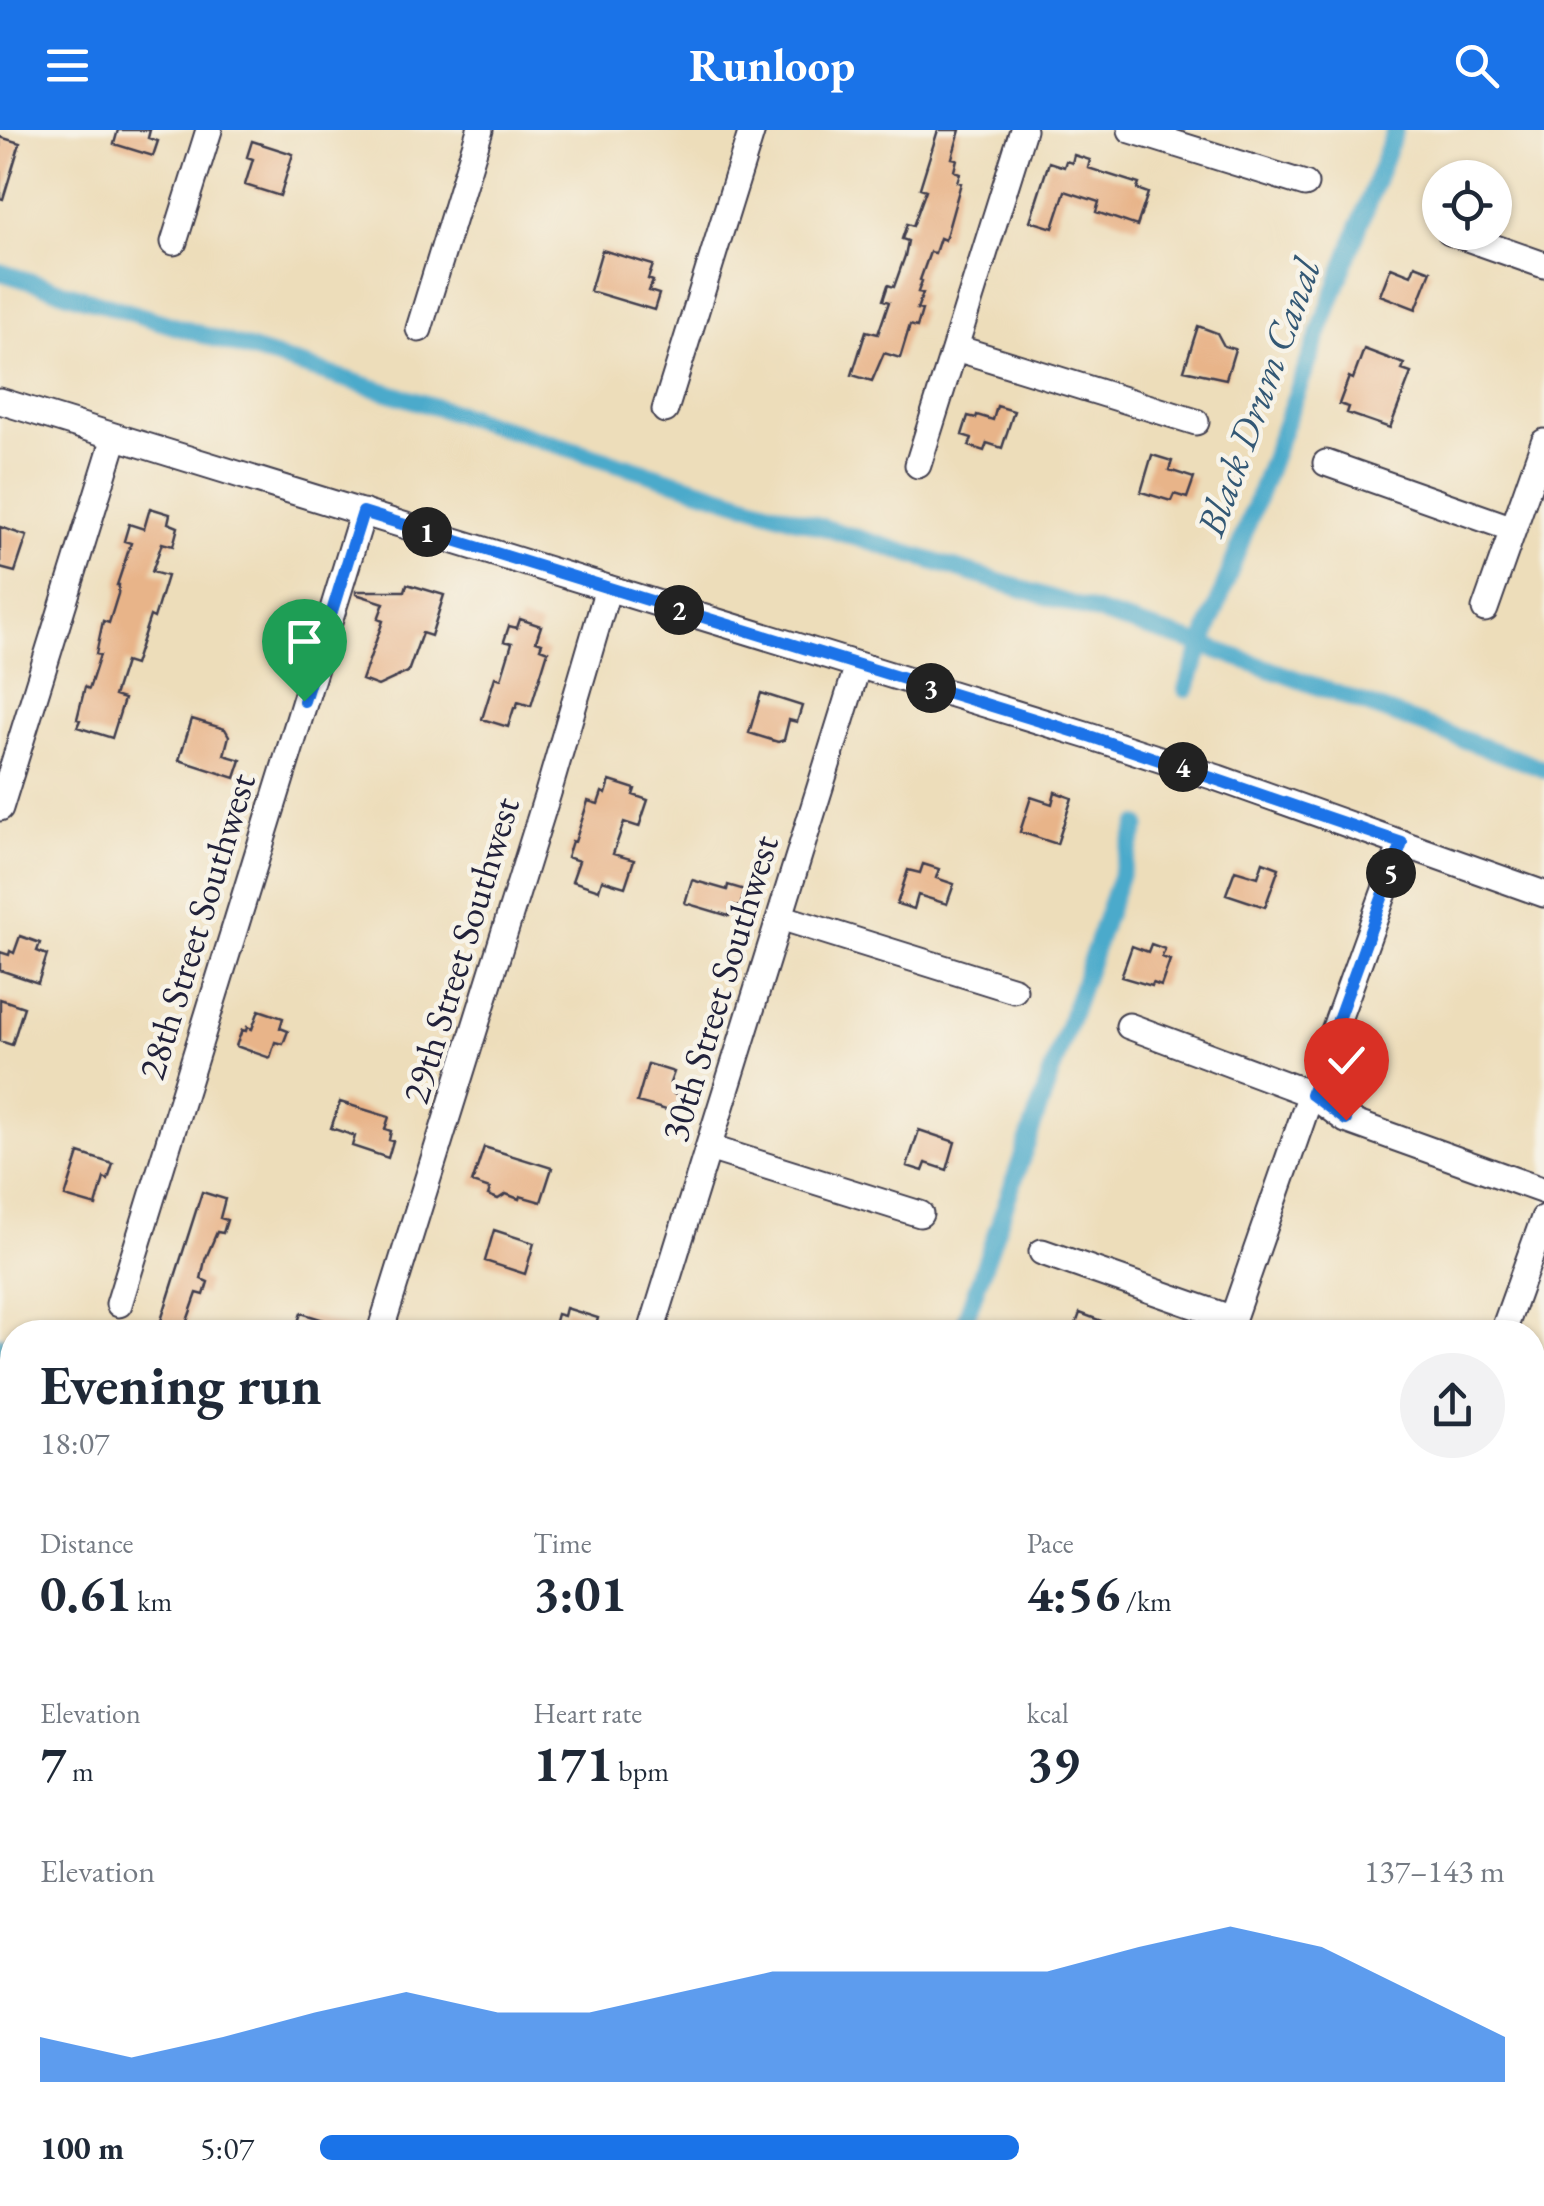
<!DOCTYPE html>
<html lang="en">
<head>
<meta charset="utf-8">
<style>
	:root { --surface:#fff; --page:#f2f2f3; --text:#1f2937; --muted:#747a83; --accent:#1a73e8 }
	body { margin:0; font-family:"EB Garamond",serif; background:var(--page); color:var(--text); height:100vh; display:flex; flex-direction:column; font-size:38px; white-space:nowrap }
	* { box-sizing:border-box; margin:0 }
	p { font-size:32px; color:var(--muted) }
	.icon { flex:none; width:55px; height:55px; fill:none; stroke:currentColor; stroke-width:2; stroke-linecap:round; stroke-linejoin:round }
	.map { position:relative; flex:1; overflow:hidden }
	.sheet { position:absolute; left:0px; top:1190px; width:1545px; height:888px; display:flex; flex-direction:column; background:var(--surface); border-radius:40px 40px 0 0; box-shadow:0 2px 8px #0004 }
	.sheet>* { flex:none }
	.buttons { position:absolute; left:1422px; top:30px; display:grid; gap:20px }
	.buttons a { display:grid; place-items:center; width:90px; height:90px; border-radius:50%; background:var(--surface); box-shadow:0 2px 8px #0004; font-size:50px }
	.pin { position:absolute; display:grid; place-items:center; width:85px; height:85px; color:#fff; margin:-102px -42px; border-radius:50% 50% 50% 0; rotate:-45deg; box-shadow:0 0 10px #0007 }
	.pin .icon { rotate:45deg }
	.km { position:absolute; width:50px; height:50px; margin:-25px; border-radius:50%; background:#222; color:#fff; font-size:28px; line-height:50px; text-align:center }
	.round { display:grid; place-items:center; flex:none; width:105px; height:105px; border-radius:52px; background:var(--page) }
	.headline { display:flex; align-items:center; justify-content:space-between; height:170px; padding:0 40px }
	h1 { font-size:55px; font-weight:700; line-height:75px }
	.stats { display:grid; grid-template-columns:repeat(3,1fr); gap:15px; height:170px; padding:10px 40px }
	.stats div { display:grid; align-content:center }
	.stats b { font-size:50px; font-weight:700 }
	.stats small { font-size:28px; font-weight:400 }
	.stats p { font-size:28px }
	.chart { height:280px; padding:20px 40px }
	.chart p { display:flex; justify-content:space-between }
	.chart svg { width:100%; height:180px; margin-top:10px; fill:var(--accent); opacity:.7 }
	ul { padding:0 40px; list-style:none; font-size:32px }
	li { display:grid; grid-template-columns:160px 120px 1fr; align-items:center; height:75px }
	li i { height:25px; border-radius:12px; background:var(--accent) }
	header { display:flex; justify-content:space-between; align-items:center; height:130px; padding:0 40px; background:var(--accent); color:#fff; font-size:45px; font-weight:700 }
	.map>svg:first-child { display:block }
	.green { fill:#adca71; stroke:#687656; stroke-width:2.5 }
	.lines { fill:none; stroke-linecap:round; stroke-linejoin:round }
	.canal { stroke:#4caacb; stroke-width:18 }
	.building { fill:#e8b489 }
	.minor-casing { stroke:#403e4e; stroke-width:29 }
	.minor { stroke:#fff; stroke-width:25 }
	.route-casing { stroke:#fff; stroke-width:20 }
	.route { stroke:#1a73e8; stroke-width:12 }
	.labels { text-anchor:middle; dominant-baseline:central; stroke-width:9; stroke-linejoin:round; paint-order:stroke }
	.street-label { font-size:38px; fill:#22223b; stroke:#f7f3e8 }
	.water-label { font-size:40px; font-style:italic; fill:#335875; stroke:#f7f3e8 }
</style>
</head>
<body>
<header><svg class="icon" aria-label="menu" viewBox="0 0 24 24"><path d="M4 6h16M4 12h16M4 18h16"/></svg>Runloop<svg class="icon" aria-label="search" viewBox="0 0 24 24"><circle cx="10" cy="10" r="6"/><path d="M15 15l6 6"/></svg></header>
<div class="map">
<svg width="1544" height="2076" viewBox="0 0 1544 2076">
	<rect width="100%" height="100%" fill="#f7f3e8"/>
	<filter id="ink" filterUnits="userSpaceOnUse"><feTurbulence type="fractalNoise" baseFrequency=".01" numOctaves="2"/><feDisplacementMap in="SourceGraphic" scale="20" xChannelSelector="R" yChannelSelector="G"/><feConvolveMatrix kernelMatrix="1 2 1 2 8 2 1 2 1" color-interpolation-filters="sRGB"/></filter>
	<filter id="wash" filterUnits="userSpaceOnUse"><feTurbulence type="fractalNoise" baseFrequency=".0048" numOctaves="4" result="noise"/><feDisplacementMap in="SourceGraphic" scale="40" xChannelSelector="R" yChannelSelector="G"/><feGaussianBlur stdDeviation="2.25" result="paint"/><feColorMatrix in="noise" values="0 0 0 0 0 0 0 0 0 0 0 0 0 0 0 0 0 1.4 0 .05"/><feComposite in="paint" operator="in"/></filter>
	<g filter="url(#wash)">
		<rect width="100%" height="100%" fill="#edddba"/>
		<!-- green -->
		<path class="green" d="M0,1849l12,6v210h54l-3,11h-63z"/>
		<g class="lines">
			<!-- canal -->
			<path class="canal" d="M0,142l1203,373 341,124
				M1186,559l209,-559
				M961,1202l177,-507
				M0,1215l12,4
				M1532,1713l12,4
				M651,2076l4,-11"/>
		</g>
		<g id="blocks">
			<!-- building -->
			<path class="building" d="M118,0h32l-2,8 10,3 -5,15 -39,-12z
				M938,0h22l-8,28 5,1 -3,12 6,2 -3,9 4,1 -16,57 -5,-2 -5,15 -5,-1 -10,28 2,1 -4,11 5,1 -6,16 5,1 -5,17 -7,-2 -10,33 -16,-5 -12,28 -20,-6 14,-44 12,3 11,-32 -6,-2 5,-15 6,2 11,-31 3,-15 -6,-2 5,-15 6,2 13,-36 -6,-2z
				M0,7l20,6 -17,56 -3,-1z
				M252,11l41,13 -13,42 -35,-11 8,-26 -6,-2z
				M1074,25l16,5 -2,8 51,16 -2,5 11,4 -11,33 -41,-14 3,-10 -34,-11 -12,37 -23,-7 19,-59 15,5 2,-6 6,2z
				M602,120l51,15 -5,14 5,2 -4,10 10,3 -5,16 -64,-19z
				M1415,135l16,6 -15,38 -36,-14 11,-28 20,8z
				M1198,196l19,7 7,13 11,3 -9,30 -42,-9z
				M1364,219l40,15 -2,6 9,3 -21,55 -43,-15 2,-6 -10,-3 10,-27 4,2z
				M997,276l17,5 -12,37 -15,-5 -3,8 -15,-5 3,-8 -10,-3 6,-19 8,2 1,-3 16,5z
				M1152,325l20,6 -3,9 25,8 -7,20 -13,-4 -3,7 -30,-9z
				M150,378l20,6 -2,9 10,4 -5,19 -11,-3 -10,29 15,4 -13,42 -4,-2 -16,49 -9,-3 -11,34 10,3 -12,39 -35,-11 3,-7 -3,-1 8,-32 4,2 11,-34 -4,-1 7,-33 6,2 9,-29 1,-9h-2l14,-42 -7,-2 5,-17 15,5z
				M0,397l27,9 -12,36 -15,-4z
				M407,454l37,11 -13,41 -9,-3 -14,39 -30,14 -16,-6 21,-59 -5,-2 6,-16 -28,-9v-3h49z
				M520,489l21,7 -5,15 6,2 -2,5 8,3 -17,55 -13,-4 -2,6h-2l-6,19 -26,-8 13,-42 6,2 11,-36 -8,-2 5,-15 8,2z
				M761,563l41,13 -5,16 -8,-2 -5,20 -6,2 -29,-9z
				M192,589l33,10 4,7 -5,19 17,5 -6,18 -56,-18z
				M610,651l25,8 -2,6 15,5 -9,27 -15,-5 -11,32 21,6 -9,27 -23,-7 -3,10 -27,-9 7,-20 -12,-4 5,-16 3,1 13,-41 10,3 4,-12 4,2z
				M1055,662l17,6 -15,46 -37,-12 11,-35 21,7z
				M1263,732l16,6 -14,39 -39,-13 9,-24 23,7z
				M923,734l16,5 -3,9 18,6 -7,20 -29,-9 -4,14 -17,-5 11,-34 12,3z
				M692,750l35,10 1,-5 17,5 -5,17 -7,-2 -4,11 -44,-13z
				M20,806l20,7 -3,8 10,4 -9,28 -38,-13v-18l9,3 1,-4 4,2z
				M1151,814l14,5 -3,8 8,3 -9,26 -8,-3 -1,3 -31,-9 11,-31 16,6z
				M0,869l24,8 -12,38 -12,-4z
				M259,880l24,8 -3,10 8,3 -5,13 -8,-2 -5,16 -34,-12 6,-16 4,1 1,-4 5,2z
				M648,934l26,8 -4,11 7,2 -3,9 5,2 -5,16 -37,-10z
				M340,972l49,15 -4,12 6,2 -2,9 4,1 -5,17 -36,-12 3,-10 -24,-8z
				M919,1000l36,12 -8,28 -21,-7 -3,8 -16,-5z
				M484,1017l68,21 -11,34 -21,-6 -1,3 -13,-5 -8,5 -10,-4 2,-6 -18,-6z
				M79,1023l34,11 -5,16 -4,-2 -8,28 -31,-9z
				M202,1062l23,7 -5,19 7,2 -4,13 -6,-1 -12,28 -4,19 7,3 -4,13 -7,-2 -11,31 2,4 -6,4 -24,-2z
				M494,1100l40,13 -9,31 -40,-13z
				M566,1178l32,10 -4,14h-42l5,-18 7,2z
				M301,1183l52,16v3h-43l-14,-4z
				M1080,1183l48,18 -1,1h-54z"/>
		</g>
	</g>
	<g filter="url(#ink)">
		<use href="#blocks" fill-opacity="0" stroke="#403e4e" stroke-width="2.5"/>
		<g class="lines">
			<defs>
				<path id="minor" d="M1131,0l174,54
					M1450,102l94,33
					M174,112l35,-112
					M419,199l61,-199
					M956,218l240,74
					M0,271l1092,336 126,41 326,116
					M665,280l87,-280
					M1326,333l187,66
					M918,335l105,-335
					M1485,479l59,-167
					M0,678l115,-371
					M780,787l234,73
					M1129,896l182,68 35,26 198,71
					M709,1018l211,66
					M1042,1122l191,67
					M119,1174l244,-792
					M380,1202l168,-539 60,-205
					M651,1202l207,-667
					M1228,1202l83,-238 91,-251
					M1503,1202l41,-114
					M0,1551l12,-41
					M1532,1898l12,-33
					M0,1937l12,4
					M417,2065l35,11
					M111,2076l3,-11
					M382,2076l3,-11
					M920,2076l4,-11
					M1195,2076l4,-11
					M1470,2076l4,-11"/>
			</defs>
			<!-- minor casing -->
			<use href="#minor" class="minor-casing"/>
			<!-- minor -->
			<use href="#minor" class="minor"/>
		</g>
	</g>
	<g class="lines" filter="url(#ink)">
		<defs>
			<path id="route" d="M304,571l59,-189 729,225 310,106 -91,251 35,26"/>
		</defs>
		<!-- route casing -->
		<use href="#route" class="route-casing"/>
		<!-- route -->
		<use href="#route" class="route"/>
	</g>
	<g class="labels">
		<!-- street labels -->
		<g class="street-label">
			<text transform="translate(196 796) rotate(-73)">28th Street Southwest</text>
			<text transform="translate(460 820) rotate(-73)">29th Street Southwest</text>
			<text transform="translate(719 858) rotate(-73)">30th Street Southwest</text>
		</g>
		<!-- water labels -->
		<g class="water-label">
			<text transform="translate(1258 267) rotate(-70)">Black Drum Canal</text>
		</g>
	</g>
</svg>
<div class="buttons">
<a><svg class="icon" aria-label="locate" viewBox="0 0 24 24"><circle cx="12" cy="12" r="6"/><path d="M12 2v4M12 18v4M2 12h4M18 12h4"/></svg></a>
</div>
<div class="pin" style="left:304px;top:571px;background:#1e9e55"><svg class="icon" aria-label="arrive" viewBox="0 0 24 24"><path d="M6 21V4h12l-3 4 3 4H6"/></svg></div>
<div class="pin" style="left:1346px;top:990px;background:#d93025"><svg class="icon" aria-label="check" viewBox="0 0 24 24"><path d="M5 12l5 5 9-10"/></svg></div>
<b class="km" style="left:427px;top:402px">1</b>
<b class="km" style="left:679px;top:480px">2</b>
<b class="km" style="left:931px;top:558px">3</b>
<b class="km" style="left:1183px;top:637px">4</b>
<b class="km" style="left:1391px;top:743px">5</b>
<section class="sheet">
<div class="headline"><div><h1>Evening run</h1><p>18:07</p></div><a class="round"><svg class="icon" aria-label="share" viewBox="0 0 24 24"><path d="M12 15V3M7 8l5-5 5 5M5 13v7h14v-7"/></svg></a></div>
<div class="stats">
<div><p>Distance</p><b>0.61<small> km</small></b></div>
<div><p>Time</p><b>3:01</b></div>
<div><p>Pace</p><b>4:56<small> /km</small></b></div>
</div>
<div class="stats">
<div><p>Elevation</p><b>7<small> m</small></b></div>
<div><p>Heart rate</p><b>171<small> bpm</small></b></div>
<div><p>kcal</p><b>39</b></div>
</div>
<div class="chart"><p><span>Elevation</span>137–143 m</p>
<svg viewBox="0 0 160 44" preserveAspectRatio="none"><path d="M0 44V33L10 38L20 33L30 27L40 22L50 27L60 27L70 22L80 17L90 17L100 17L110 17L120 11L130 6L140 11L150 22L160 33V44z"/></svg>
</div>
<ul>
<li><b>100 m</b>5:07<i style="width:59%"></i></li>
</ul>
</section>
</div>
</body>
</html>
